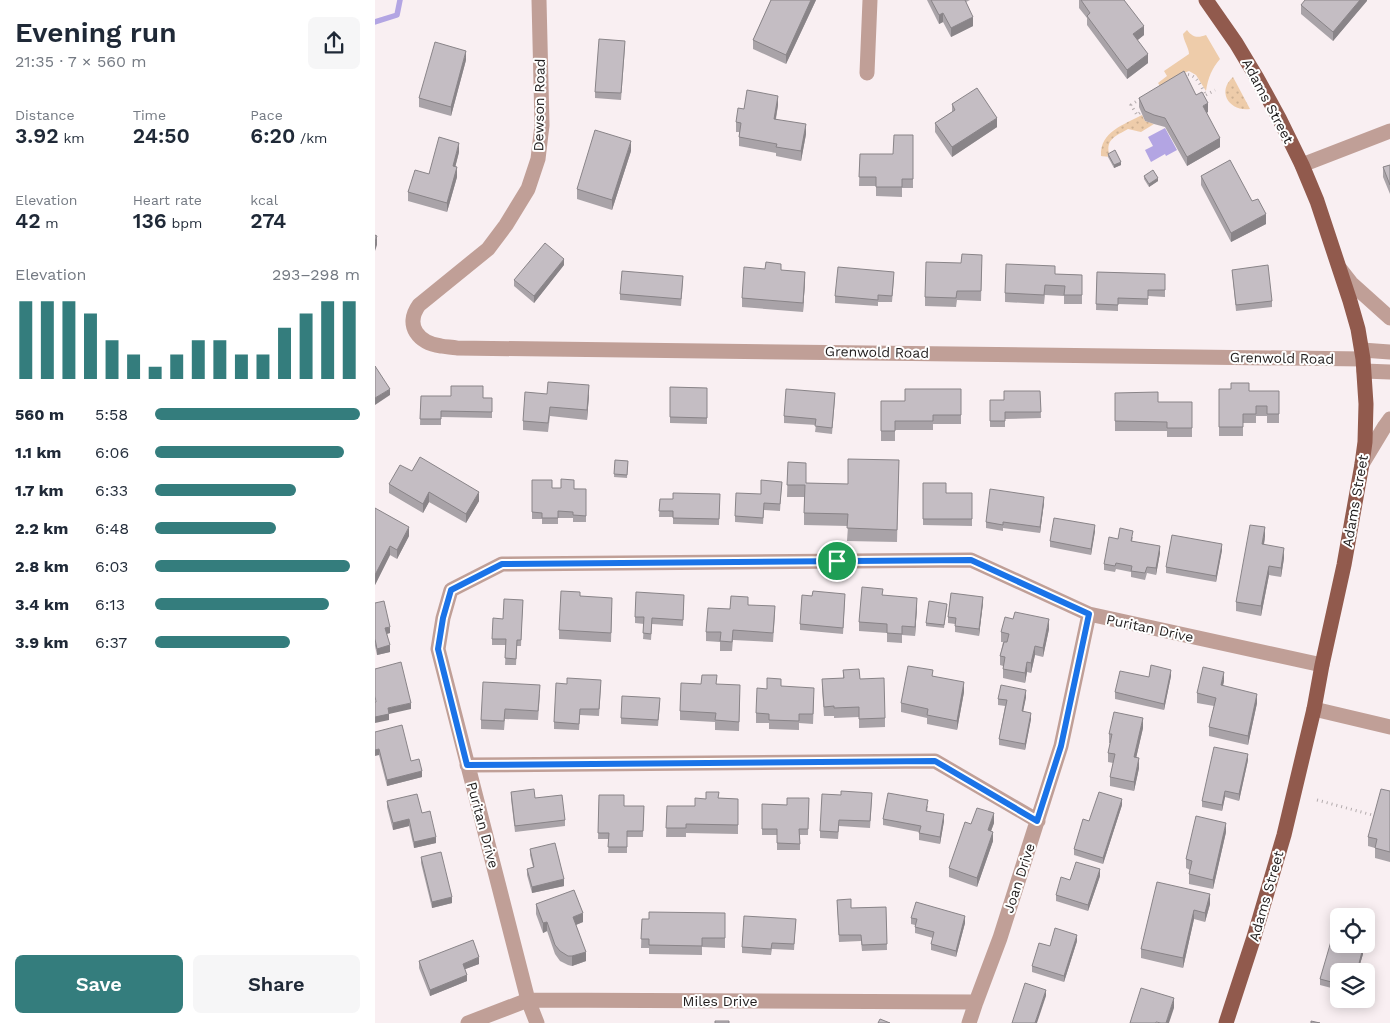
<!DOCTYPE html>
<html lang="en">
<head>
<meta charset="utf-8">
<style>
	:root { --surface:#fff; --page:#f6f6f7; --text:#1f2937; --muted:#747a83; --accent:#347d7d }
	body { margin:0; font-family:"Work Sans",sans-serif; background:var(--page); color:var(--text); height:100vh; display:flex; flex-direction:column; font-size:19px; white-space:nowrap }
	* { box-sizing:border-box; margin:0 }
	p { font-size:16px; color:var(--muted) }
	.icon { flex:none; width:28px; height:28px; fill:none; stroke:currentColor; stroke-width:2; stroke-linecap:round; stroke-linejoin:round }
	.map { position:relative; flex:1; overflow:hidden }
	.sheet { display:flex; flex-direction:column; background:var(--surface); width:375px }
	.sheet>* { flex:none }
	.fabs { position:absolute; left:955px; top:908px; display:grid; gap:10px }
	.fabs a { display:grid; place-items:center; width:45px; height:45px; border-radius:8px; background:var(--surface); box-shadow:0 2px 12px #0003; font-size:25px }
	.pin { position:absolute; display:grid; place-items:center; width:42px; height:42px; color:#fff; margin:-21px; border:2px solid #fff; border-radius:50%; box-shadow:0 1px 5px #0007 }
	.round { display:grid; place-items:center; flex:none; width:52px; height:52px; border-radius:8px; background:var(--page) }
	.overview { display:flex; align-items:center; justify-content:space-between; height:85px; padding:0 15px }
	h1 { font-size:28px; font-weight:600; line-height:38px }
	.metrics { display:grid; grid-template-columns:repeat(3,1fr); gap:8px; height:85px; padding:5px 15px }
	.metrics div { display:grid; align-content:center }
	.metrics b { font-size:21px; font-weight:600 }
	.metrics small { font-size:14px; font-weight:400 }
	.metrics p { font-size:14px }
	.chart { height:140px; padding:10px 15px }
	.chart p { display:flex; justify-content:space-between }
	.chart svg { width:100%; height:90px; margin-top:5px; stroke:var(--accent); stroke-width:6 }
	.cta { display:flex; gap:10px; margin-top:auto; padding:10px 15px }
	.cta a { flex:1; height:58px; border-radius:8px; background:var(--accent); color:#fff; font-size:20px; font-weight:600; line-height:58px; text-align:center }
	.cta a+a { background:var(--page); color:var(--text) }
	ul { padding:0 15px; list-style:none; font-size:16px }
	li { display:grid; grid-template-columns:80px 60px 1fr; align-items:center; height:38px }
	li i { height:12px; border-radius:6px; background:var(--accent) }
	main { display:flex; flex:1; min-height:0 }
	.map>svg:first-child { display:block }
	.grass { fill:#eca }
	.garden { fill:url(#garden-dots) }
	.water { fill:#b3a5e3 }
	.lines { fill:none; stroke-linecap:round; stroke-linejoin:round }
	.stream { stroke:#b3a5e3; stroke-width:5.5 }
	.path { stroke:#b3abad; stroke-width:3; stroke-dasharray:1 4; stroke-linecap:butt }
	.minor { stroke:#c09f97; stroke-width:15 }
	.tertiary { stroke:#c09f97; stroke-width:15 }
	.primary { stroke:#915a4d; stroke-width:15 }
	.wall { fill:#a9a3a8 }
	.shaded-wall { fill:#898488 }
	.building { fill:#c4bdc3; stroke:#898488 }
	.route-casing { stroke:#fff; stroke-width:10 }
	.route { stroke:#1a73e8; stroke-width:6 }
	.labels { text-anchor:middle; dominant-baseline:central; stroke-width:4; stroke-linejoin:round; paint-order:stroke }
	.street-label { font-size:14px; fill:#1f1c1c; stroke:#fff }
</style>
</head>
<body>
<main>
<section class="sheet">
<div class="overview"><div><h1>Evening run</h1><p>21:35 · 7 × 560 m</p></div><a class="round"><svg class="icon" aria-label="share" viewBox="0 0 24 24"><path d="M12 15V3M7 8l5-5 5 5M5 13v7h14v-7"/></svg></a></div>
<div class="metrics">
<div><p>Distance</p><b>3.92<small> km</small></b></div>
<div><p>Time</p><b>24:50</b></div>
<div><p>Pace</p><b>6:20<small> /km</small></b></div>
</div>
<div class="metrics">
<div><p>Elevation</p><b>42<small> m</small></b></div>
<div><p>Heart rate</p><b>136<small> bpm</small></b></div>
<div><p>kcal</p><b>274</b></div>
</div>
<div class="chart"><p><span>Elevation</span>293–298 m</p>
<svg viewBox="0 0 160 44" preserveAspectRatio="none"><path d="M5 44V6M15 44V6M25 44V6M35 44V12M45 44V25M55 44V32M65 44V38M75 44V32M85 44V25M95 44V25M105 44V32M115 44V32M125 44V19M135 44V12M145 44V6M155 44V6"/></svg>
</div>
<ul>
<li><b>560 m</b>5:58<i style="width:100%"></i></li>
<li><b>1.1 km</b>6:06<i style="width:92%"></i></li>
<li><b>1.7 km</b>6:33<i style="width:69%"></i></li>
<li><b>2.2 km</b>6:48<i style="width:59%"></i></li>
<li><b>2.8 km</b>6:03<i style="width:95%"></i></li>
<li><b>3.4 km</b>6:13<i style="width:85%"></i></li>
<li><b>3.9 km</b>6:37<i style="width:66%"></i></li>
</ul>
<div class="cta"><a>Save</a><a>Share</a></div>
</section>
<div class="map">
<svg width="1015" height="1023" viewBox="0 0 1015 1023">
	<defs>
		<pattern id="garden-dots" width="8" height="8" patternUnits="userSpaceOnUse" patternTransform="scale(1.25)"><rect width="8" height="8" fill="#eca"/><path d="M2 2h.1M6 6h.1" fill="none" stroke="#ccaf92" stroke-width="1.8" stroke-linecap="round"/></pattern>
	</defs>
	<rect width="100%" height="100%" fill="#f9eff2"/>
	<!-- grass -->
	<path class="grass" d="M812,30c6,8 11,8 19,5l14,24c-8,9 -12,19 -14,32l-10,-16 -7,-4 -8,3 -21,12 -2,-3 9,-7 -3,-5 25,-17c0,-6 -5,-12 -6,-20z"/>
	<!-- garden -->
	<path class="garden" d="M858,77l17,32c-20,3 -34,-17 -17,-32z
		M767,115l3,6 9,3 -13,8 -13,-3c-12,7 -24,10 -18,28l-9,-1c-1,-25 23,-31 41,-41z"/>
	<!-- water -->
	<path class="water" d="M790,128l12,22 -11,6 -1,-2 -14,8 -6,-12 8,-4 -5,-9z"/>
	<g class="lines">
		<!-- stream -->
		<path class="stream" d="M0,22l22,-7 3,-15"/>
		<!-- path -->
		<path class="path" d="M808,75c13,-3 17,10 23,20
			M831,95l9,-5
			M765,99l-9,6 6,10 4,-3
			M942,800l59,16"/>
		<!-- minor -->
		<path class="minor" d="M164,0l3,125 -4,34 -10,30 -22,36 -18,24 -69,56c-15,21 0,38 22,41 5,1 11,1 16,2l906,11
			M492,73l3,-73
			M927,165l88,-34
			M939,709l76,18
			M92,765l468,-4 103,60
			M93,1023l60,-23 448,2
			M162,1023l-9,-23 -90,-351 5,-31 8,-28 51,-26 469,-4 118,54 233,51
			M594,1023l7,-21 24,-64 61,-192 28,-132"/>
		<!-- tertiary -->
		<path class="tertiary" d="M965,269l11,14 39,35
			M987,350l28,2
			M989,371l26,1
			M987,464l23,-38 5,-7"/>
		<!-- primary -->
		<path class="primary" d="M831,0l30,43 21,35 22,40 23,47 15,36 33,100 8,28 5,30 3,45 -1,38 -3,22 -18,101 -22,100 -8,44 -30,126 -30,102 -28,86"/>
	</g>
	<!-- wall -->
	<path class="wall" d="M396,0h45l-30,64 -33,-15v-9z
		M552,0h43l-4,2 7,24 -22,11 -8,-15 -4,2z
		M704,0h45l20,35 -7,5 11,23 -21,16 -40,-54v-7l-8,-10z
		M992,0l-34,41 -32,-27v-9z
		M250,47l-4,53 -26,-2v-6z
		M91,60l-15,56 -32,-9v-9z
		M821,95l12,17 -2,1 14,34 -33,19 -22,-39 -11,-3 -9,-3 -6,-14v-9z
		M577,104l45,23 -45,30 -17,-25v-9l17,-11z
		M403,105l-2,14 30,15 -5,27 -25,-5v-3l-37,-7v-14h-3v-10l8,-13z
		M538,135v53h-11v9l-26,-1v-10h-17l1,-32h33z
		M256,151l-19,59 -35,-11v-10z
		M84,152l-4,15 2,10 -10,35 -39,-11v-9l21,-18z
		M733,154l13,11 -7,3 -6,-11z
		M1015,165v29l-7,-17v-10z
		M769,176l14,5 -9,6 -5,-8z
		M826,176l65,48 -35,18 -30,-57z
		M607,264l-1,37 -24,-1 -1,7 -31,-1v-9z
		M189,265l-30,38 -20,-17v-6z
		M406,270l24,11 -2,31 -61,-5v-9z
		M857,270l40,31v6l-36,4z
		M722,272l68,2v23l-17,-1v9l-30,-1v7l-22,-1z
		M680,274l27,1v29h-18v-8l-19,-1 -1,9 -39,-2v-9z
		M519,278l-2,24h-14v4l-43,-3v-7z
		M308,282l-2,24 -61,-6v-6z
		M295,387l37,1v36l-37,-1z
		M586,389v35h-28v6h-38v11h-14v-40h24z
		M844,389l30,2h30v32h-12v-7h-11v7h-13v13h-24z
		M665,391l1,27 -36,1v8h-15v-27h14z
		M740,393l43,9h34v35h-25v-6h-52z
		M172,394l42,1 -2,25 -37,-4 -2,16 -25,-2v-9z
		M46,396l71,2v20l-51,-1v8h-21z
		M460,399l-3,35 -17,-2 1,-7 -32,-2v-7z
		M240,460l13,1 -1,17 -13,-1z
		M524,460l-2,82 -50,-1 1,-15 -44,-1v-28h-17l1,-35 18,21 42,1z
		M37,471l67,30 -13,22 -37,-21 -6,11 -34,-20v-9z
		M157,480l20,8 34,1v33h-13v-4h-15v6h-16v-5h-10z
		M407,482l-2,29 -16,-1 -1,14 -28,-2v-6l26,-22z
		M548,483l23,10h26v33l-49,-1z
		M345,494l-1,31 -46,-1v-7h-14l1,-18h13z
		M669,503l-4,30 -37,-5v3l-17,-3v-6z
		M0,508l34,28 -12,23 -7,-4 -15,30z
		M720,531l-4,24 -41,-8v-6z
		M758,537l-1,4 28,12 -4,22 -9,-2 -2,7 -14,-3v-5l-15,-3 -1,3 -11,-2v-6l14,-25z
		M890,537l-1,8 20,13 -3,19 -12,-2 -8,41 -25,-5v-9z
		M847,550l-6,32 -50,-9v-6z
		M309,595l-1,31 -31,-2 -1,16 -8,-1 1,-15 -9,-1v-6z
		M508,595l34,12 -2,29 -13,-1v8l-15,-1v-9l-28,-2v-9z
		M205,596l32,12 -1,34 -52,-3v-9z
		M437,596l33,4 -2,34 -43,-4v-6z
		M148,600l-2,46h-4l-1,19h-11l1,-20h-14v-6l11,-20z
		M0,603l15,30 -3,1 3,18 -13,3 -2,-9z
		M608,603l-4,33 -24,-4v-8l-7,-1v-6z
		M373,605l27,10 -2,27 -40,-2 -1,11h-12v-9l-14,-1v-9l24,-23z
		M572,607l-3,21 -18,-2v-3z
		M674,629l-6,28 -8,-2 -4,18 -4,-1 -2,11 -22,-5v-12l-3,-1v-9l3,-14h-2v-10z
		M468,670l42,48v9l-26,1v-11l-25,1v-2h-10l-2,-28 21,-10z
		M558,676l31,16 -7,38 -30,-6v-6l-26,-6v-9z
		M796,676l-7,34 -49,-11v-7z
		M849,681l-1,4 34,18 -9,42 -39,-9v-9l5,-21 -17,-3v-10z
		M192,684l34,2 -2,30 -19,-1 -1,15 -25,-1v-7z
		M326,684h16l23,11 -1,36 -24,-1v-8l-35,-2v-9z
		M406,686l33,11 -1,27 -14,-1v7l-30,-1v-6h-13v-10l11,-24z
		M165,694l-2,26 -33,-1 -1,11 -23,-1v-9z
		M651,697l-3,14 8,8 -6,31 -26,-5v-6l6,-33 -7,-1v-6z
		M285,704l-2,22 -37,-2v-6z
		M768,728l-7,30 3,10 -5,23 -24,-5v-9l3,-14 -5,-1v-9l2,-10h-1v-9z
		M0,732l36,29 11,16 -35,9 -8,-31z
		M873,760l-9,41 -14,-4 -3,14 -20,-4v-6z
		M1015,791v71l-15,-4v-10l-7,-2v-9z
		M136,792l24,6 30,22v6l-50,6 -4,-33z
		M224,795l25,11h20l-1,31h-16v16h-19l1,-14h-11z
		M343,798l20,1v35l-52,-1v4h-20l1,-31h28z
		M434,798l-1,37h-8v15h-23v-15h-15v-31l25,1z
		M497,799l-2,29 -31,-2 -1,13 -18,-1v-7z
		M12,801l35,12 14,30 -22,5 -5,-22 -16,4 -6,-23z
		M747,805l-19,59 -29,-9v-6l15,-28z
		M553,806l-1,5 17,10 -4,23 -21,-4v-8l-36,-7v-6z
		M619,823l-3,8 2,10 -16,46 -28,-10v-9l22,-44z
		M851,832l-13,57 -24,-5v-10l1,-4 -4,-2v-9z
		M155,849l34,37 -32,7 -5,-18v-6l6,-2 -3,-12z
		M46,857l31,46 -20,5 -11,-45z
		M725,876l-12,35 -32,-10v-6z
		M835,894v10l-5,18 -11,-3 -11,49 -42,-10v-9z
		M462,900l14,8 35,-1 1,43 -25,1 -1,-10 -22,1z
		M161,904l47,18 -7,3 10,36 -14,5 -4,-1 -8,-4 -5,-7 -8,-23 -4,2 -7,-19z
		M350,913v35l-23,-1v8l-53,-1v-6h-8l1,-29h7z
		M536,918l54,5 -9,34 -25,-7v-6l2,-6 -18,-5v-8l-4,-1z
		M421,919l-2,31 -22,-1 -1,6 -29,-2v-6z
		M702,941l-13,41 -32,-10v-6z
		M964,944l24,10 -5,17h-19v19l-19,-5v-6z
		M44,961l60,3 -14,5 2,12 -37,15 -11,-28z"/>
	<!-- shaded-wall -->
	<path class="shaded-wall" d="M436,0h5l-30,64v-9z
		M985,0h7v1l-34,40v-9z
		M568,13v9l-4,2v-9z
		M598,17v9l-22,11v-9z
		M769,26v9l-11,9v-10z
		M91,51v9l-15,56v-9z
		M773,54v9l-21,16v-9z
		M403,96v9l-4,23v-9z
		M833,103v9l-5,3v-9z
		M622,118v9l-45,30v-10z
		M431,124v10l-5,27v-10z
		M845,138v9l-33,19v-9z
		M256,141v10l-19,59v-10z
		M84,143v9l-6,24v-10z
		M746,162v3l-7,3v-3z
		M82,167v10l-10,35v-9z
		M783,178v3l-9,6v-3z
		M891,214v10l-35,18v-9z
		M2,236v9l-2,6v-9z
		M189,259v6l-30,38v-7z
		M430,272v9l-2,31v-9z
		M214,385v10l-2,25v-10z
		M15,389v6l-15,10v-7z
		M54,492v10l-6,11v-9z
		M104,492v9l-13,22v-9z
		M669,497v6l-4,30v-6z
		M720,525v6l-4,24v-6z
		M34,527v9l-12,23v-9z
		M890,527v10l-3,17v-10z
		M847,544v6l-6,32v-6z
		M15,546v9l-15,30v-10z
		M785,546v7l-4,22v-7z
		M909,548v10l-3,19v-9z
		M894,566v9l-8,41v-10z
		M608,597v6l-4,33v-7z
		M542,598v9l-2,29v-9z
		M674,619v10l-6,28v-9z
		M15,627v6l-5,1v-6z
		M15,645v7l-13,3v-6z
		M660,646v9l-4,18v-10z
		M652,662v10l-2,11v-10z
		M796,670v6l-7,34v-6z
		M849,672v9l-3,13v-9z
		M589,682v10l-7,38v-9z
		M651,690v7l-4,20v-6z
		M882,694v9l-9,42v-9z
		M36,703v6l-22,5v6l-14,3v-6l13,-9z
		M656,713v6l-6,31v-6z
		M768,718v10l-9,39v-10z
		M4,749v6l-4,1v-6z
		M873,754v6l-9,41v-7z
		M764,758v10l-5,23v-9z
		M47,771v6l-35,9v-6z
		M850,791v6l-3,14v-6z
		M747,799v6l-19,59v-6z
		M619,813v10l-6,16v-9z
		M569,814v7l-4,23v-7z
		M34,819v7l-16,4v-7z
		M851,823v9l-13,57v-9z
		M618,832v9l-16,46v-9z
		M61,837v6l-22,5v-6z
		M725,869v7l-12,35v-6z
		M189,879v7l-32,7v-6z
		M835,894v10l-5,18v-9z
		M77,897v6l-20,5v-6z
		M819,910v9l-11,49v-10z
		M208,913v9l-10,4v-9z
		M590,916v7l-9,34v-6z
		M172,922v9l-4,2v-10z
		M702,935v6l-13,41v-6z
		M988,948v6l-5,17h-1z
		M211,952v9l-14,5v-10z
		M104,957v7l-16,6v-6z
		M92,975v6l-37,15v-6z
		M671,990v6l-9,27h-2z
		M799,998v10l-5,15h-3z"/>
	<!-- building -->
	<path class="building" d="M396,0h40l-25,55 -33,-15z
		M556,0h34l8,17 -22,11 -8,-15 -4,2z
		M706,0h43l20,26 -11,8 15,20 -21,16 -40,-54 3,-3z
		M930,0h55l-27,32 -32,-27z
		M224,39l26,2 -4,52 -26,-1z
		M60,42l31,9 -15,56 -32,-9z
		M809,71l12,24 6,-3 6,11 -5,3 17,32 -33,19 -22,-39 -11,-3 -9,-4 -6,-13z
		M602,88l20,30 -45,29 -17,-24 20,-13 -3,-6z
		M372,90l31,6 -4,23 32,5 -5,27 -25,-4 1,-3 -38,-7 2,-14 -5,-1 2,-14 6,1z
		M220,130l36,11 -19,59 -35,-11z
		M519,135h19v44h-11v8h-26v-10h-17l1,-23h33z
		M64,137l20,6 -6,23 4,1 -10,36 -39,-11 7,-22 14,4z
		M740,150l6,12 -7,3 -6,-11z
		M855,160l22,41 6,-2 8,15 -35,19 -30,-57z
		M1015,165v20l-7,-18z
		M778,170l5,8 -9,6 -5,-8z
		M0,235l2,1 -2,6z
		M170,243l19,16 -30,37 -20,-16z
		M587,254l20,1 -1,36h-24l-1,7 -31,-1 1,-35 35,1z
		M391,262l15,2v6l24,2 -2,31 -61,-5 2,-31 21,2z
		M631,264l49,2v8l27,1v20h-18l1,-9 -20,-1 -1,10 -39,-2z
		M893,265l4,36 -36,4 -4,-35z
		M463,267l56,5 -2,24 -14,-1v5l-43,-4z
		M247,271l61,5 -2,23 -61,-5z
		M722,272l68,2v16h-17v9l-30,-1v7l-22,-1z
		M0,366l15,23 -15,9z
		M173,382l41,3 -2,25 -37,-3 -2,16 -25,-2 2,-29 22,2z
		M856,383h18v8h30v23h-12v-8h-11v8h-13v13h-24v-38h12z
		M76,386h32v12h9v14l-51,-1v8h-21l1,-23h30z
		M295,387l37,1v30l-37,-1z
		M411,389l49,4 -3,35 -17,-2 1,-7 -32,-3z
		M530,389h56v26h-28v6h-38v10h-14v-30h24z
		M629,391h36l1,21h-36v9h-15v-21h14z
		M783,392v10h34v26h-25v-6l-52,-1v-28z
		M45,457l59,35 -13,22 -37,-22 -6,12 -34,-20 11,-19 12,6z
		M473,459l51,1 -2,70 -50,-2 1,-14 -44,-1 1,-28h-18l1,-23 18,1v20l42,1z
		M240,460l13,1 -1,14 -13,-1z
		M186,479l13,1v9h12v27l-13,-1v-3l-15,-1v7h-16v-5l-10,-1v-32h20v8h9z
		M386,480l21,2 -2,22 -16,-1 -1,15 -28,-2 1,-23 25,1z
		M548,483h23v10h26v26h-49z
		M615,489l54,8 -4,30 -37,-5v3l-17,-3z
		M298,493l47,1 -1,25 -46,-1v-7h-14l1,-12h13z
		M0,508l34,19 -12,23 -7,-4 -15,29z
		M679,518l41,7 -4,24 -41,-8z
		M875,525l15,2 -3,17 22,4 -3,20 -12,-2 -8,40 -25,-4z
		M745,528l13,3 -2,10 29,5 -4,22 -9,-1 -2,6 -14,-2 1,-5 -16,-3 -1,3 -11,-2 5,-27 9,2z
		M797,535l50,9 -6,32 -50,-9z
		M487,587l21,2 -1,6 35,3 -2,29 -13,-1v8l-15,-1v-9l-28,-2z
		M186,591l19,1v4l32,2 -1,35 -52,-3z
		M438,591l32,3 -2,34 -43,-4 2,-29 10,1z
		M261,592l48,3 -1,25 -31,-2 -1,16 -8,-1 1,-16h-9z
		M576,593l32,4 -4,32 -24,-3 1,-8 -8,-1z
		M356,596l17,1v8l27,1 -2,27 -40,-3 -1,12 -12,-1 1,-9h-15l2,-24 22,1z
		M129,599l19,1 -2,40h-4l-1,19 -11,-1 1,-19h-14l1,-21 10,1z
		M9,601l6,26 -5,1 5,17 -13,4 -2,-10v-36z
		M554,601l18,3 -3,21 -18,-2z
		M640,612l34,7 -6,29 -8,-2 -4,17 -4,-1 -2,11 -22,-4 2,-12 -5,-1 4,-14h3l2,-8 -8,-2 4,-15 8,2z
		M26,662l10,41 -23,5 1,6 -14,3v-15h1l-1,-6v-27z
		M776,665l20,5 -7,34 -49,-12 5,-21 29,6z
		M533,666l25,4 -1,6 32,6 -7,39 -30,-6 1,-6 -27,-6z
		M828,667l21,5 -3,13 36,9 -9,42 -39,-9 7,-29 -19,-5z
		M484,669l1,10 24,-1 1,40 -26,1v-12l-25,1v-2l-10,1 -2,-28 22,-1 -1,-8z
		M327,675h15l-1,9 24,1 -1,37 -24,-2 1,-7 -36,-2 1,-28 20,1z
		M192,678l34,2 -2,29h-19l-1,15 -25,-2 2,-39 11,1z
		M392,678l14,1v7l33,2 -1,26h-14v7l-30,-1v-6l-13,-1 1,-25 10,1z
		M108,682l57,3 -2,26 -33,-2 -1,12 -23,-1z
		M626,685l25,5 -4,21 9,2 -6,31 -26,-5 8,-39 -9,-1z
		M247,696l38,2 -2,22 -37,-2z
		M739,712l29,6 -9,39 5,1 -5,24 -24,-5 5,-23 -7,-1 4,-19h-3z
		M27,725l9,36 8,-2 3,12 -35,9 -8,-31 -4,1v-18z
		M839,747l34,7 -9,40 -14,-3 -3,14 -20,-4z
		M159,789l1,9 27,-3 3,25 -50,6 -4,-34z
		M1006,789l9,2v61l-15,-4 2,-9 -9,-2z
		M466,791l31,2 -2,28 -31,-1 -1,12 -18,-1 2,-37 19,1z
		M331,792h13l-1,6 20,1v26l-52,-1v4h-20l1,-22h28v-8l11,1z
		M724,792l23,7 -19,59 -29,-9 9,-30 6,2z
		M513,793l40,7 -2,11 18,3 -4,23 -21,-4 2,-7 -38,-7z
		M42,794l5,19 8,-2 6,26 -22,5 -5,-23 -16,4 -6,-22z
		M224,795h25v11h20l-1,25h-16v16h-19l1,-14h-11z
		M412,798h22l-1,31h-9l1,15 -23,-1v-14h-15v-25l25,1z
		M602,808l17,5 -6,17 5,2 -16,46 -28,-10 16,-46 6,2z
		M821,816l30,7 -13,57 -24,-6 3,-13 -6,-2z
		M180,843l9,36 -32,8 -5,-18 7,-2 -4,-18z
		M66,852l11,45 -20,5 -11,-45z
		M701,862l24,7 -12,36 -32,-10 5,-18 9,3z
		M782,882l53,12 -5,19 -11,-3 -11,48 -42,-9z
		M199,890l9,23 -10,4 13,35 -14,4h-4l-8,-5 -5,-6 -8,-23 -4,1 -7,-19z
		M476,899v9l35,-1 1,37 -25,1 -1,-10h-22l-2,-35z
		M541,902l49,14 -9,35 -25,-7 3,-12 -19,-5 2,-8 -6,-1z
		M274,912l76,1v25h-23v8l-53,-1v-6h-8l1,-20h7z
		M369,916l52,3 -2,25 -22,-1 -1,6 -29,-2z
		M680,928l22,7 -13,41 -32,-10 7,-23 11,3z
		M959,931l5,1v12h10l14,4 -6,23h-18v13l-19,-5z
		M98,940l6,17 -16,7 4,11 -37,15 -11,-29z
		M650,983l21,7 -11,33h-23z
		M766,988l33,10 -8,25h-5l-5,-1v1h-26z
		M505,1019l10,4h-12z
		M340,1021h14v2h-14z
		M936,1021l9,2h-9z"/>
	<g class="lines">
		<defs>
			<path id="route" d="M596,560l118,54 -28,132 -24,75 -102,-60 -468,4 -29,-116 5,-31 8,-28 51,-26z"/>
		</defs>
		<!-- route casing -->
		<use href="#route" class="route-casing"/>
		<!-- route -->
		<use href="#route" class="route"/>
	</g>
	<g class="labels">
		<!-- street labels -->
		<g class="street-label">
			<text transform="translate(893 101) rotate(62)">Adams Street</text>
			<text transform="translate(164 105) rotate(-89)">Dewson Road</text>
			<text transform="translate(502 352) rotate(1)">Grenwold Road</text>
			<text transform="translate(907 358) rotate(1)">Grenwold Road</text>
			<text transform="translate(980 501) rotate(-80)">Adams Street</text>
			<text transform="translate(775 628) rotate(12)">Puritan Drive</text>
			<text transform="translate(108 825) rotate(75)">Puritan Drive</text>
			<text transform="translate(644 878) rotate(-72)">Joan Drive</text>
			<text transform="translate(891 896) rotate(-74)">Adams Street</text>
			<text x="345" y="1001">Miles Drive</text>
		</g>
	</g>
</svg>
<div class="fabs">
<a><svg class="icon" aria-label="locate" viewBox="0 0 24 24"><circle cx="12" cy="12" r="6"/><path d="M12 2v4M12 18v4M2 12h4M18 12h4"/></svg></a>
<a><svg class="icon" aria-label="layers" viewBox="0 0 24 24"><path d="M12 4l9 5-9 5-9-5zM3 14l9 5 9-5"/></svg></a>
</div>
<div class="pin" style="left:462px;top:561px;background:#1e9e55"><svg class="icon" aria-label="arrive" viewBox="0 0 24 24"><path d="M6 21V4h12l-3 4 3 4H6"/></svg></div>
</div>
</main>
</body>
</html>
